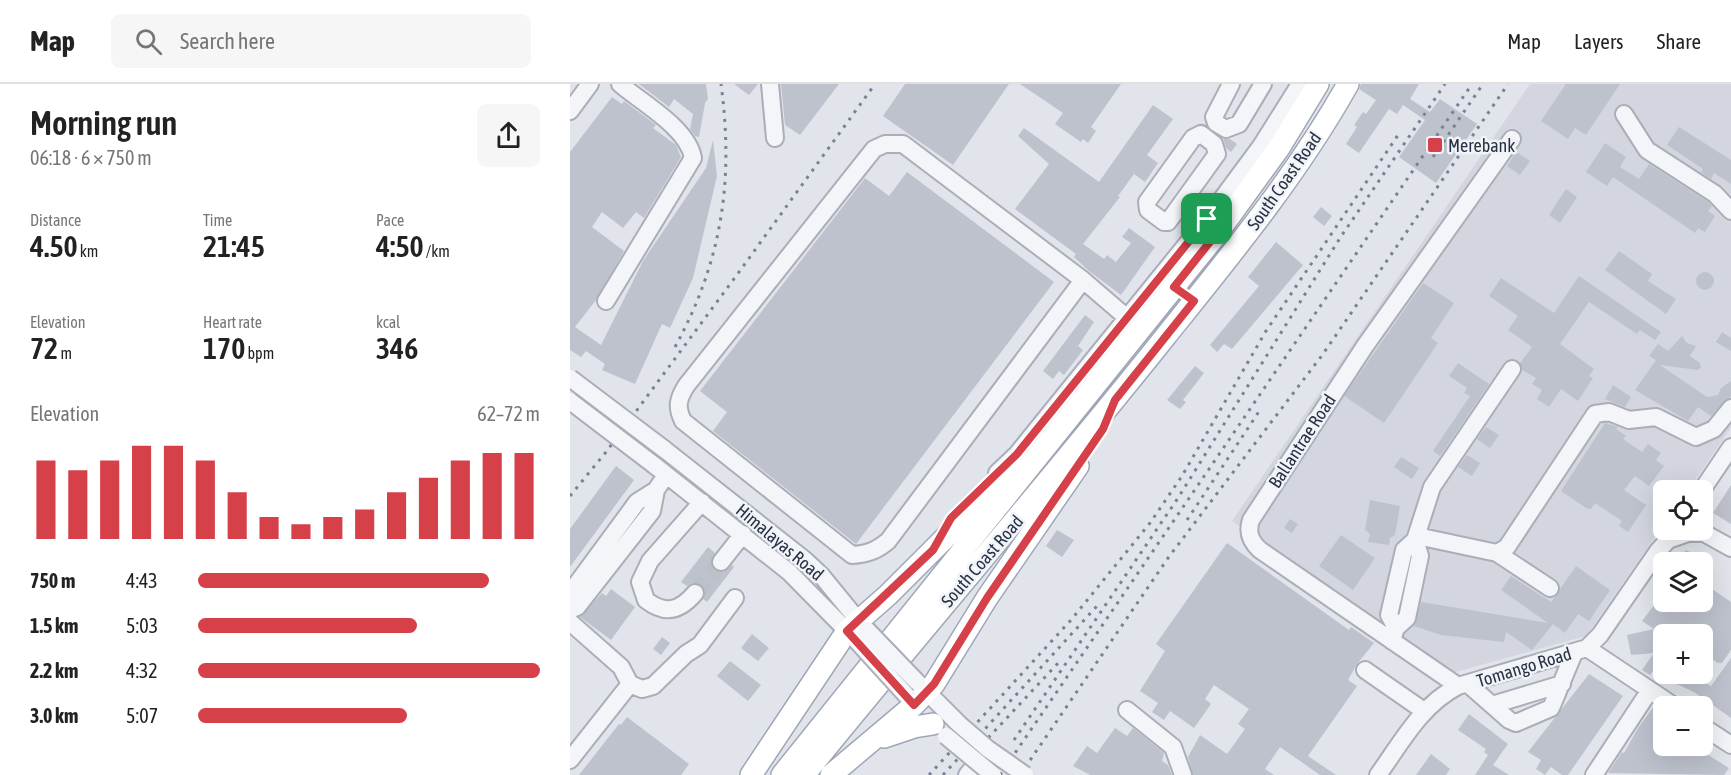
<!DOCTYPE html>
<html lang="en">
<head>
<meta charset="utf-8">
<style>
	:root { --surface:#fff; --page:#f6f6f6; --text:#222; --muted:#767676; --line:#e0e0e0; --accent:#d54049 }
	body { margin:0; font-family:"Asap Condensed",sans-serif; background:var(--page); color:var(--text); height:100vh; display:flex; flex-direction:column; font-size:22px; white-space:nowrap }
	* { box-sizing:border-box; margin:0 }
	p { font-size:20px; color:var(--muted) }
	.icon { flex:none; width:33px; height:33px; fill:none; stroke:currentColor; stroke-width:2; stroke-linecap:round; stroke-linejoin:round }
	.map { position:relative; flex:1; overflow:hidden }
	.panel { display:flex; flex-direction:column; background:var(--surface); width:570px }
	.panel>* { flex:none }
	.tools { position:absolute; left:1083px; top:396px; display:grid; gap:12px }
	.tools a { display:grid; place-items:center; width:60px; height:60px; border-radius:9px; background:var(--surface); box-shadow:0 6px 24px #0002; font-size:30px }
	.pin { position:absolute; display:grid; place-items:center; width:51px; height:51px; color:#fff; margin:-26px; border-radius:12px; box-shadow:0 3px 9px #0006 }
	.round { display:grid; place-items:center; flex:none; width:63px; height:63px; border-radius:9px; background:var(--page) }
	.overview { display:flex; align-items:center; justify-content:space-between; height:102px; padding:0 30px }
	h1 { font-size:33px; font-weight:600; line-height:45px }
	.figures { display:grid; grid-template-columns:repeat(3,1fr); gap:9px; height:102px; padding:6px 30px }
	.figures div { display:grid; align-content:center }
	.figures b { font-size:30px; font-weight:600 }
	.figures small { font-size:16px; font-weight:400 }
	.figures p { font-size:16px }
	.chart { height:168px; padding:12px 30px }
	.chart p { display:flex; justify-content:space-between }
	.chart svg { width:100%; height:108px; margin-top:6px; stroke:var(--accent); stroke-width:6 }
	ul { padding:0 30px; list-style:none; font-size:20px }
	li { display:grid; grid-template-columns:96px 72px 1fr; align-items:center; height:45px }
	li i { height:15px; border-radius:8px; background:var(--accent) }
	header { display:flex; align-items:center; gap:36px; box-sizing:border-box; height:84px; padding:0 30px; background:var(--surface); border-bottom:2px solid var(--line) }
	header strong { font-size:28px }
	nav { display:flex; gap:33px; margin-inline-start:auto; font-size:21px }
	.search { width:420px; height:54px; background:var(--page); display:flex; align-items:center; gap:15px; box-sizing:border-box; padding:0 21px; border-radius:9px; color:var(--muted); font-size:22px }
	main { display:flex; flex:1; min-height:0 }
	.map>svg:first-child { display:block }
	.built { fill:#d3d6df }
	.building { fill:#bec2cd }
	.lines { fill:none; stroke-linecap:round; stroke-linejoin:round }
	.minor-tunnel { stroke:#bcc0c9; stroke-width:16; stroke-dasharray:16 8; stroke-linecap:butt }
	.minor-casing { stroke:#aaaeb8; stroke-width:20 }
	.major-casing { stroke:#9fa7b7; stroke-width:24 }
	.minor { stroke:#f4f5f8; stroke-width:16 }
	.major { stroke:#fff; stroke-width:21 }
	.rail { stroke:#798195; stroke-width:3; stroke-dasharray:3 6; stroke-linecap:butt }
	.minor-bridge-casing { stroke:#aaaeb8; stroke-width:20; stroke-linecap:butt }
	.minor-bridge { stroke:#f4f5f8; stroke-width:16 }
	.route-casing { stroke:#fff; stroke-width:12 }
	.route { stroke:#d54049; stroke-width:8 }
	.poi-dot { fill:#d54049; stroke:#f0f3f7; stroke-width:2 }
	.labels { text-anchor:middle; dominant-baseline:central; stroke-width:5; stroke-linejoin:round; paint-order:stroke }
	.poi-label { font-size:18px; fill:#283043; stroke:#f0f3f7; text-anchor:start }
	.street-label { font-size:18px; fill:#283043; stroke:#f0f3f7 }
</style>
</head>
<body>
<header>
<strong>Map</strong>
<div class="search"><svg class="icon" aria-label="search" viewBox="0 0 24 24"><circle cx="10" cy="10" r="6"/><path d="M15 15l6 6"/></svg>Search here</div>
<nav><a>Map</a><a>Layers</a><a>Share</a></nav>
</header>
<main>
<section class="panel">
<div class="overview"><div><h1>Morning run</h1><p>06:18 · 6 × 750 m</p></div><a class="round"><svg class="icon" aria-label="share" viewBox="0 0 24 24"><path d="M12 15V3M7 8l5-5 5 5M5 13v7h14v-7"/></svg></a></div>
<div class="figures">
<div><p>Distance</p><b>4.50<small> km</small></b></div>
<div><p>Time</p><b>21:45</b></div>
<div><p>Pace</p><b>4:50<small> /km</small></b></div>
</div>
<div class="figures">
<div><p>Elevation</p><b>72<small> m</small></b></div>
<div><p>Heart rate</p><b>170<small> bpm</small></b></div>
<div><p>kcal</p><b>346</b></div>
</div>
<div class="chart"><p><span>Elevation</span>62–72 m</p>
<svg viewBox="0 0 160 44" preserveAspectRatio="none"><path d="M5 44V12M15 44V16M25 44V12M35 44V6M45 44V6M55 44V12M65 44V25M75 44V35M85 44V38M95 44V35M105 44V32M115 44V25M125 44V19M135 44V12M145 44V9M155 44V9"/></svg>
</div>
<ul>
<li><b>750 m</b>4:43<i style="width:85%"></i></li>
<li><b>1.5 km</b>5:03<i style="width:64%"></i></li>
<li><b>2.2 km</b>4:32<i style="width:100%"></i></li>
<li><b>3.0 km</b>5:07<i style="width:61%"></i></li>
</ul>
</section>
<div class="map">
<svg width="1161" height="691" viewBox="0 0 1161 691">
	<rect width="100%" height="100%" fill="#e1e4ea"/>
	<!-- built -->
	<path class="built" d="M960,0h201v344l-43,62h-24l-1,35 -77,111 -134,37 -220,-152z"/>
	<!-- building -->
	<path class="building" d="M69,0h67l2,15 -3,4 -6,34 -4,-1 -5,-7 3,-15 -19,-15 -5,8z
		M164,0h24l-9,11z
		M211,0h58l-39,51 -15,-10z
		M335,0h104l-56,81 -70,-49z
		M450,0h101l-30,43 5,4 -8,12 -5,-4 -2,3 -26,-18 8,-11z
		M791,0h58l-9,15 20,13 10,-13 37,25 -41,59 -37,-26 26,-37 -22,-15 -6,9 -8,-5 -30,44 -13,-9 11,-17 -3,-2 9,-13 3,2 10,-14 -17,-11z
		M996,0h54l-34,51 -11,-7 -7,11 -27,-18z
		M42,13l10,7 2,-3 32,24 -3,3 23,17 5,12 -37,61 -8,-6 -13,16 -21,-16 -10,15 32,24 -28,49 -21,27 26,18 42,-84 63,-93 7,-28 4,36 -24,102 -23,50 -8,-4 -27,60 -33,-14 3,-6 -19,-13 -5,6 -11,-7v-198z
		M583,21l20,14 -26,36 11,8 -13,19 -11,-8 -16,22 2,1 -37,47 21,15 3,-4 9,7 15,-19 -9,-6 7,-9 26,19 -34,48 -32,-24 -15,-14 2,-3 -61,-45 34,-45 -31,-28 6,-8 75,54z
		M1109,43l52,33v24l-17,-11 -3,6 -10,-7 2,-3 -36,-24z
		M653,55h7l7,5 -6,8 -5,-4z
		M1035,59l21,14 -6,10 19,12 10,-15 59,38 4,4 -4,5 7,5 -10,16 -7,-4 -3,5 -82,-56 -6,9 -21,-14z
		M946,68l14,9 -10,14 -13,-9z
		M337,88l147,110 -198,262 -143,-113 14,-19 -27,-21 165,-213 24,18z
		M996,105l11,8 -17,26 -11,-8z
		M751,123l11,9 -8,10 -11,-9z
		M706,158l27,23 -71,84 -8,-5 -7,8 -7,-7 49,-59 -11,-9z
		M1049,167l33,23 -4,7 28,18 -10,15 -61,-44z
		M1126 197a9 9 0 1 1 18 0a9 9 0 1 1-18 0Z
		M1009,192l82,56 -6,8 -15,-10 -3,4 -48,-32 -29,42 34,25 -5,7 4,2 -15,23 -17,-12 -12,18 -12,-8 5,-9 -10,-6 4,-6 -14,-8 -2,-7 12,-16 -24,-17 10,-14 -29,-20 12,-18 53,35z
		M853,199l31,20 -23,35 7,5 -54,80 -40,-27z
		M515,231l9,7 -16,24 5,4 -19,25 -5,-4 -6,8 -10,-8z
		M1152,248l9,6v13l-15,-9z
		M1112,252l5,7 9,3 -6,10 10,7 1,4 -3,3 -38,-5 47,32 11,-2 3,-7 10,-7v15l-20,20 -13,-9 -10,14 -53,-31 21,-30 -7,-4 9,-12 10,7z
		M888,279l31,21 -49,72 -7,-5 37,-55 -6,-3 3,-5 -18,-12z
		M625,282l9,7 -21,27 3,2 -6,7 -13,-9z
		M1043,301l18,12 -6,10 -20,-8z
		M1035,339l13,4 -2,2 10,7 -3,3 19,13 6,-8 13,9 -5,7 8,6 -15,20 -14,-10 -11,14 22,15 -18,27 -9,-6 3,-5 -27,-18 -4,6 -5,-1 -25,-17z
		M916,343l13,8 -9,13 -13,-9z
		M897,371l13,8 -8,13 -14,-9z
		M831,373l18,11 -7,11 -18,-12z
		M46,382l18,14 -64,87v-38z
		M1161,401v39l-18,-11z
		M800,416l30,6 -5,29 -5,3 -1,7 -21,-3 2,-8 -5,-4z
		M720,435l8,5 -6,9 -8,-5z
		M487,446l17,10 -12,17 -16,-11z
		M771,451l34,23 -22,32 -34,-24z
		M657,459l122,87 2,-3 23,16 -17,21 -9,16 9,6 -49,70 28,19h-16l-40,-28 -15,22 9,6h-81l-5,-18 12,-22 27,19 18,-25 -7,-5 11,-15 -35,-24 -9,14 6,5 -17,24 -24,-17 -6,9 -12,-8 6,-9 -18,-12 25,-40 -9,-7z
		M138,463l7,6 -4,8 4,10 9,1 8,-7 2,2 -27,35 -4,-3 2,-9 -3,-5 -10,-2 -5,3 -6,-4z
		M1116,466l27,14 -11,15v-17h-25z
		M1006,482l34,24 -21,31 -11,-7 -13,19 -12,-9 -21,26 -26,-18 -2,10 -63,-7 -27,-9 7,-24 127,21 -47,-33 10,-14 40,26z
		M1132,498l29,20v48l-9,13h-4l-16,-10v-19h-38v41l-9,-6 -5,6 -8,-5 12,-17 -23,2 -4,-20 27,-6 -12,-8 22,-29v10h38z
		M41,505l24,18 -24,33 -31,-23 22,-24 4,3z
		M182,550l17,14 -11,13 -17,-13z
		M92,553l8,6 -9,12 -8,-6z
		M1161,574v60l-37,-26 -26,-12 4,-6h19l20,12z
		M160,577l31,24 -13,16 -31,-25z
		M1019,590l34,22 -55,79h-6l-11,-8 -6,8 -9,-6 5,-9 -13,-8z
		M1084,622l10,7v33h30l35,22 -5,7 -116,-2 14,-21 2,1 14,-25z
		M899,630l39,30 -15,21 16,10h-34l13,-20 -4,-3 2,-3 -28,-19z
		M57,633l62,47 -8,11h-102l40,-51 2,1z
		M545,644l12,8 6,-8 31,25 -2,8 6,4 4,10h-82l-17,-9 14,-20 10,7z
		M861,670l19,15 -4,6h-30z"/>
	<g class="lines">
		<!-- minor-tunnel -->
		<path class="minor-tunnel" d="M125,509l26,-31"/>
		<defs>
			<path id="minor" d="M200,0l5,54
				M661,0l-17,33 2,6 10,6 13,-5 24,-40
				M0,27l20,-27
				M1054,30l23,36 68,44 16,17
				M631,50l13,10 3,10 -49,68h-4l-16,-12 -1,-8 46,-64z
				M513,196l-195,261c-12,10 -21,13 -36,14l-169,-134c-7,-14 -5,-22 3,-35l188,-237 11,-5h18l180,136 57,49
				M36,217l87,-143c-5,-30 -51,-55 -73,-74
				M94,365l141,111 16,15 45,55
				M84,381l135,107 66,67
				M427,389l20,-19 190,-235 54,-73 39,-62
				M1132,406l29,-43
				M1118,449h16l27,15
				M847,452l80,17 10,-6 88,-133 14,-2 20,8 27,-3 40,20 18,-8 17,-21
				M927,469l53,35
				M151,478l22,-28
				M0,509l67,-91 19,-12
				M125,509c-15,18 -30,22 -49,7l-6,-18 10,-21 52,-59
				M0,526l7,-3 75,-96 4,-21 10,-15
				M0,538l51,45 9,17 12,5 11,-3 33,-32 14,-9 35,-47
				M826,544l-7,-13 15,-65 11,-10
				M822,557l4,-13 11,-10 13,-62 -5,-16 17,-53 80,-118
				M1017,564l87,58
				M795,586l59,41
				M349,600l40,40
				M898,600l41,36 7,3 35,-15 23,-55
				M888,602l-198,-136c-10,-9 -13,-18 -9,-30l114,-174 147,-207
				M922,621l70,-21
				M557,626l46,37 10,28
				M1132,642l29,19
				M0,676l60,-76
				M397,691l18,-22
				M808,691c23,-32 43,-70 80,-89l129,-38 13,-13 58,-84 10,-11 20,-7v-3
				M1024,691l56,-85"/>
			<path id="major" d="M314,653l30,-10 19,-3
				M181,691l96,-144 41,-36 127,-127
				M212,691l434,-540 63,-87 39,-64
				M234,691c119,-147 243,-290 361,-438 65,-81 132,-162 183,-253
				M261,691l83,-70 20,-21 53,-86 91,-132"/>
		</defs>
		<!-- minor casing -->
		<use href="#minor" class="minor-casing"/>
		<!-- major casing -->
		<use href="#major" class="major-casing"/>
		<!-- minor -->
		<use href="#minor" class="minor"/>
		<!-- major -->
		<use href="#major" class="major"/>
		<!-- rail -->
		<path class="rail" d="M863,73l50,-73
			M105,263c47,-86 59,-166 46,-263
			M0,412l36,-44 133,-180 136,-188
			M617,436l73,-110
			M444,656l164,-242 162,-260 105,-154
			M406,667l84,-90
			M359,691l142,-155 79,-97 32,-47 84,-145 132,-196
			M373,691l154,-169
			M430,691l472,-691
			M450,691l148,-217 155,-204 185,-270"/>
		<defs>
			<path id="minor-bridge" d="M0,294l94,71
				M0,317l84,64
				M297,546l50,52
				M286,556l51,56
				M389,640l29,25 37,26
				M376,652l47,39"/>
		</defs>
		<!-- minor-bridge casing -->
		<use href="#minor-bridge" class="minor-bridge-casing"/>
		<!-- minor-bridge -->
		<use href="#minor-bridge" class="minor-bridge"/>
	</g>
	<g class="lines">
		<defs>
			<path id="route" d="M637,135l14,9 -47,59 20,14 -79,99 -12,29 -116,169 -53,86 -20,21 -67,-74 86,-81 18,-32 66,-64z"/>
		</defs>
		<!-- route casing -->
		<use href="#route" class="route-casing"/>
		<!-- route -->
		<use href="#route" class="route"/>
	</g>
	<!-- markers -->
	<rect class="poi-dot" x="857" y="53" width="16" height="16" rx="3"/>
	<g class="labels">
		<!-- poi labels -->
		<g class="poi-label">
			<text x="878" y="61">Merebank</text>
		</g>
		<!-- street labels -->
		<g class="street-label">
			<text transform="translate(714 97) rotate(-55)">South Coast Road</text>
			<text transform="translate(732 357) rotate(-57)">Ballantrae Road</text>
			<text transform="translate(210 458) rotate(40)">Himalayas Road</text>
			<text transform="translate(412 477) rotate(-49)">South Coast Road</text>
			<text transform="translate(954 583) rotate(-17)">Tomango Road</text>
		</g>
	</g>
</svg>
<div class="tools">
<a><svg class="icon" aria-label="locate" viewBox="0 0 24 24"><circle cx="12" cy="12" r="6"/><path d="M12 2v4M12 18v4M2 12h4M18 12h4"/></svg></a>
<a><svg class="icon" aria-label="layers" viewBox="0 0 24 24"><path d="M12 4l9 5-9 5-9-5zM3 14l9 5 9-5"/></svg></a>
<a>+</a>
<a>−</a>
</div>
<div class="pin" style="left:637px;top:135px;background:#1e9e55"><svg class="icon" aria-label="arrive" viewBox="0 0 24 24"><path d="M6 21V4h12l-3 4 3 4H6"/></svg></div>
</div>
</main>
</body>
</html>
